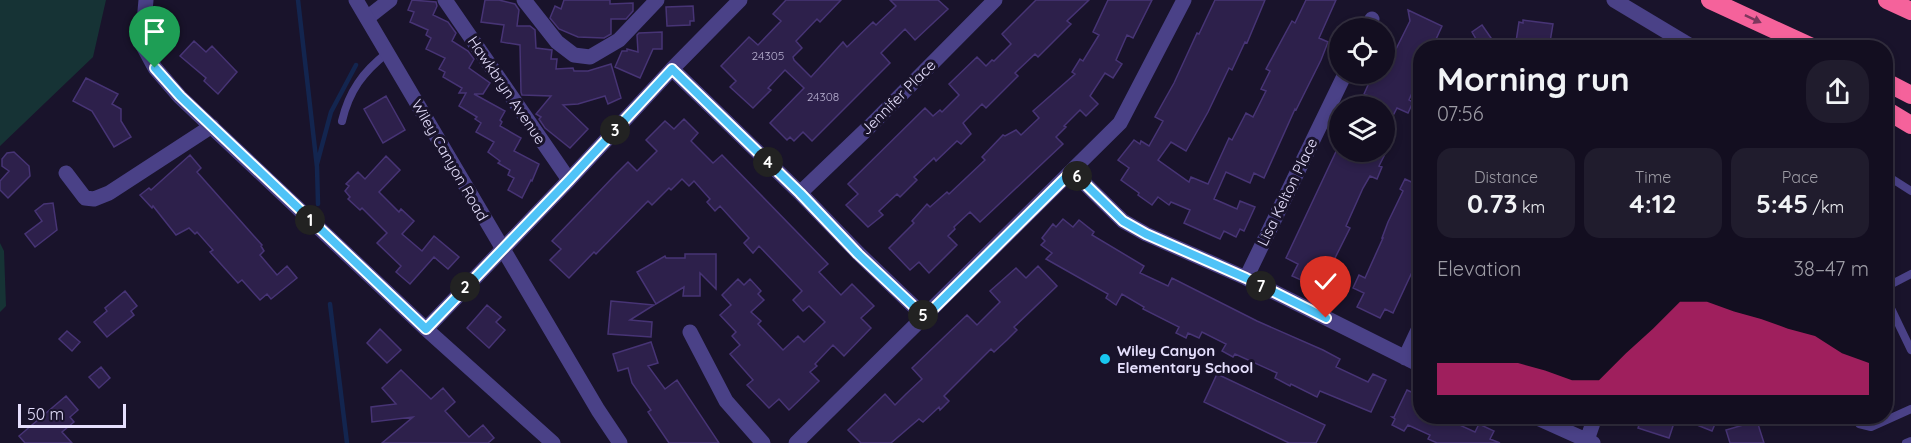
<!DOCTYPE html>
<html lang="en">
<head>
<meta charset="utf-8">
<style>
	:root { --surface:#130e20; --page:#201c2d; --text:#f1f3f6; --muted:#9d9ca5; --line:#322e3e; --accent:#db2777 }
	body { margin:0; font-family:Quicksand,sans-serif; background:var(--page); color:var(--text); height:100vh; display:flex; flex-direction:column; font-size:22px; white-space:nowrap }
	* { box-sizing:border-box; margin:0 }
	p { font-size:20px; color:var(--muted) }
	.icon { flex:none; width:33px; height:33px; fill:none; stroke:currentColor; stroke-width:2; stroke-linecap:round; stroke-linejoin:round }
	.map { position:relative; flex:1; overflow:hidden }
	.sheet { position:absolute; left:1413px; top:40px; width:480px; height:384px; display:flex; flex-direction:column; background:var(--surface); border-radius:24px; box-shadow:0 3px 9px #0003,0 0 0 2px var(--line) }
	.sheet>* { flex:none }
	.buttons { position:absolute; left:1329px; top:18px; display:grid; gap:12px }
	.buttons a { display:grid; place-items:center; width:66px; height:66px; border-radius:50%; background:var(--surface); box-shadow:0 3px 9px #0003,0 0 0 2px var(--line); font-size:30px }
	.scale { position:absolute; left:18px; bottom:15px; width:108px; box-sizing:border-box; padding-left:6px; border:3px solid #e5dffd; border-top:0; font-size:16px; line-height:21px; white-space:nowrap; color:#e5dffd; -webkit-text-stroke:4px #19132b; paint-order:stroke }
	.pin { position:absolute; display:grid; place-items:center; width:51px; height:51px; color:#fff; margin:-62px -26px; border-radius:50% 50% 50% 0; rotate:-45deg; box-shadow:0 0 6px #0007 }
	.pin .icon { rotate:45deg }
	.km { position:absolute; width:30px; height:30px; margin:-15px; border-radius:50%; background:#222; color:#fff; font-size:16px; line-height:30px; text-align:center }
	.round { display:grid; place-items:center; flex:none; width:63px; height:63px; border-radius:24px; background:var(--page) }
	.overview { display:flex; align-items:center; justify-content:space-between; height:102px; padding:0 24px }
	h1 { font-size:33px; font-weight:800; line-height:45px }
	.stats { display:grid; grid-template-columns:repeat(3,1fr); gap:9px; height:102px; padding:6px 24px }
	.stats div { display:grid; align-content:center; border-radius:15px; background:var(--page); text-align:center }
	.stats b { font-size:26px; font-weight:800 }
	.stats small { font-size:16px; font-weight:400 }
	.stats p { font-size:16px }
	.chart { height:168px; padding:12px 24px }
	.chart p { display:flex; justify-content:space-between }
	.chart svg { width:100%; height:108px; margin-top:6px; fill:var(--accent); opacity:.7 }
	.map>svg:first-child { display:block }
	.green { fill:#163335 }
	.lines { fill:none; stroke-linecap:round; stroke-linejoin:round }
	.stream { stroke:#13254f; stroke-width:4.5 }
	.building { fill:#2d204b; stroke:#473475; stroke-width:1.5 }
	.service { stroke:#4a4187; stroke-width:8 }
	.minor { stroke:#4a4187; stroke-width:15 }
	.tertiary { stroke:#4a4187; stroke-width:15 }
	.motorway { stroke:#f5629b; stroke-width:18 }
	.oneway { fill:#7c375d }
	.route-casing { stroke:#fff; stroke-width:12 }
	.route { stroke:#4fc3f7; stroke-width:8 }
	.poi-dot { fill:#18c7f0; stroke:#19132b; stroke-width:2 }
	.labels { text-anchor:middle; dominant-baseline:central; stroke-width:6; stroke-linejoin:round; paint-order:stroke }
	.number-label { font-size:12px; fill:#b7afd0 }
	.street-label { font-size:15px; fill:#e5dffd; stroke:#19132b }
	.poi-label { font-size:15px; font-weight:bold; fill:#e5dffd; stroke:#19132b; text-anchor:start }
</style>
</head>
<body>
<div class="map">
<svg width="1911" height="443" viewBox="0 0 1911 443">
	<rect width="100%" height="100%" fill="#19132b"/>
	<!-- green -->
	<path class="green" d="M0,0h106l-13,57 -93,89z
		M0,243l4,8 2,55 -6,6z"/>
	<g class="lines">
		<!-- stream -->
		<path class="stream" d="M298,0l19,167 1,37
			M317,164l14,-52 25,-47
			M330,304l17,139"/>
	</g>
	<!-- building -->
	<path class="building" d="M412,0l24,2 1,4 -4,9 15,7 8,11 -4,8 16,10 6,8 -5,9 21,15 -7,11h-9l31,17 -5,9 2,2 -2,4 21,12 -7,13 25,13 -7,17 -1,-1 -9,18 -14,-8 6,-12 -6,-3 2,-5 -12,-7 2,-2 -12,-9 6,-10 -18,-10 5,-9 -6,-4 2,-2 -18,-11 7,-13h-7l3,-5 -19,-11 2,-5 -6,-3 6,-11 -19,-9 5,-11 -5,-3 2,-5 -18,-8 4,-10 -6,-2z
		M485,0h14l16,4 4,6 -2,16h13l5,4 1,18 16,2 -1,9h6l-1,10 17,-1 1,3h14l23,-7 10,34 -13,6 -3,-8 -27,8 -15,1 25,24 -18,19 -25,-20 -6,-9 2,-2 -5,-3 15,-18 -29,-1 -1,-3 -1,-47 -19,-3 3,-17 -23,-3z
		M564,0h46v4l23,-1v8l-7,8h-15v15l-7,4 -26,-1 -19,-8 -9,-11 5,-12 6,3z
		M786,0h55l-21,22 -3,-3 -21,22 6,7 -9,9 1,3 17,17 32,-35 4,5 26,-25 3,3 20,-19 -6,-6h48l10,9 -33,31 -10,-11 -24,24 9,10 -78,78 -9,-9 -9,9 -4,-4 -3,3 -17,-17 34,-35 -19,-18 -17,18 3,2 -18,18 -23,-21 6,-6 -15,-15 28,-29 9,8 23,-24 -8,-7z
		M1036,0h53l-22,21 4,3 -33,33 -3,-3 -20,19 3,3 -32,32 -4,-4 -19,19 8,11 -10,10 -4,-3 -21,20 -2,-3 -20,19 3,3 -17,17 -3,-3 -18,17 4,4 -15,12 -22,-22 12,-11 -10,-10 77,-76 8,8 7,-6 2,2 17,-17 -10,-11 28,-27 9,9 6,-6 2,1 17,-17 -9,-10z
		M1108,0h44l-19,38 -6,-3 -11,25 6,4 -9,14 -8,-5 -15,23 8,8 -12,12 -6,-6 -16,16 2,1 -10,10 7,7 -83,78 -10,-10 -16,15 1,2 -7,7 9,9 -28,28 -10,-11 -9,8 -21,-22 25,-25 -2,-2 15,-17 3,3 17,-15 2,2 36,-34 -3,-3 21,-22 2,1 11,-6 5,5 18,-17 -6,-7 42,-37 -3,-2 8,-13 3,2 16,-26 -6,-3z
		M1215,0h50l-18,43 -2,-1 -13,28 -3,-2 -21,44 -22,39 -15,-9 -13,18 31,22 2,-5 17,7 21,-46 3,2 14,-27 7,4 13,-26 -5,-2 9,-18 -4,-2 26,-48 3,2 11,-23h30l-17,38 9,4 -7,18 -25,50 -1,-1 -31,69 -10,-5 -4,10 -24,-11 -12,27 23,10 3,-8 15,6 -11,24 -4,-2 -4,8 -12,-6 -4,8 -36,-16 6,-13 -19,-8 -2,3 -11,-8 -6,8 -14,-10 1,-2 -18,-13 8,-12 -11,-8 16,-20 6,4 1,-3 8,5 14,-25 -8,-4 19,-34 23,-50 2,1z
		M693,6l1,15h-4v4l-23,1 -1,-19z
		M1408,10l34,16 -10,22h-12v27l-11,25 4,2 -5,11 -11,-5 -13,25v-27h-15l4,-8 -9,-4 9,-20h11v-13l5,2 21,-42z
		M1523,20l30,4 -4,24h-34l4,-26 4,1z
		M1482,25l16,23h-35l13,-9 -4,-7z
		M662,32v17h-9l-13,29 -25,-11 7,-16h5v-2l11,3 -1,-17 2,-2z
		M194,41l12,11 6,-6 25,26 -19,22 -14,-13 2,-3 -26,-22z
		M86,78l32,16 -6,10 9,5v12l10,16 -17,10 -22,-36 -19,-10z
		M386,96l19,34 -22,13 -19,-34z
		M684,119l14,14 -7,8 22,22 9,-8 106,109 -9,8 22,23 11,-11 22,22 -13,12 10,10 -27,28 -11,-11 -18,19 2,2 -7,6 9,9 -30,29 -10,-11 -10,9 -22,-23 6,-5 -23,-26 10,-9 -8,-9 4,-4 -16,-17 11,-10 -9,-10 16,-16 6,6 6,-6 11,12 -3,3 6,6 -13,12 10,9 -3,3 25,26 15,-14 6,6 21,-20 -16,-16 -6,5 -10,-11 9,-9 -43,-45 -6,7 -9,-10 5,-5 -29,-32 -5,5 -8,-9 3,-3 -16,-18 -5,5 -7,-7 -11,11 -2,-2 -17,17 -4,-4 -52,53 -2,-2 -25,26 -19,-18 11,-11 -9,-8 64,-67 12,-12 9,9 20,-20 -11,-11 19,-19 9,8z
		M1340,143v9h46l-7,14 3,1 -5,12 -7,-3 -7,12 -17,38 4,2 -23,46 -8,-4 -7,15 -20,-9 6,-12 -12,-6z
		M14,152l15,14 1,10 -22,22 -8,-8v-9l9,-10 -7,-5v-7l5,-6z
		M190,155l11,13 -4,4 65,73 -1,1 3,5 -4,4 17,20 10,-9 10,12 -26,21 -4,-5 -7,6 -18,-20 -4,3 -28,-31 3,-2 -16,-18 -2,2 -6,-6 -13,7 -23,-29 -1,2 -12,-13 9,-7 2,2z
		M386,156l14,14 -21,22 20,20 2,-3 13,12 -12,13 20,17 12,-15 25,21 -11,12 -14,-12 -24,27 -14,-12 5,-6 -24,-23 10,-10 -25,-25 -2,2 -12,-11 2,-2 -5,-6 4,-5 -3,-2 12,-12 7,7z
		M1405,179l15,7v69l-27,58 -8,-4 -5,9 -23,-11 7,-14 -11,-5 6,-13 6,3 18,-40h-1l6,-16 15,-31 -3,-2z
		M53,203l4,27 -22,17 -10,-13 17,-13 -7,-10 9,-7z
		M1063,219l10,8 6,-7 15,12 -2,3 52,31 -4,7 28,13 4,-8 85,43 66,29 17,9 -4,8 32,15 5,-8 13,6 -15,32 -51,-21 -3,6 -26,-13 -1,2 -15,-8 2,-5 -42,-19 -2,3 -11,-6 4,-7 -24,-12 -3,6 -11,-5 -2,5 -10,-5 3,-6 -36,-18 1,-2 -22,-13 -6,11 -10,-7 2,-4 -62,-35 6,-6 -11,-8 4,-4 -3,-3 11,-14 3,3z
		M685,254h31v35l-16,-16v23h-17l1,-9 -28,17 -19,-32 28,-16 1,2h19z
		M1038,266l19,20 -43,41 3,3 -10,10 -13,12 -3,-3 -47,47 5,5 -9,9 -1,-3 -16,15 -4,-3 -28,24h-30l-13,-13 37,-36 10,11 11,-11 16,-15 -10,-11 55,-53 10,10 23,-23 -10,-11 26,-23 10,10z
		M125,291l12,15 -6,5 3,4 -27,22 -13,-15 13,-11 -2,-3z
		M611,301l43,4 -24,15 22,2 -1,15 -43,-3z
		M487,305l14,12 -5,5 9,8 -16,18 -22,-20z
		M380,329l21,21 -14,13 -20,-20z
		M67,331l13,11 -8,9 -13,-12z
		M651,342l7,21 -10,3 17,23 12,-9 42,63h-50l-21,-31 3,-2 -19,-27 -4,-15 -10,3 -5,-17z
		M101,367l9,11 -11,10 -10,-11z
		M401,370l30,29 12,-11 12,14 -10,9 24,26 14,-12 11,13 -6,5h-106l31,-26 -41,5 -1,-15 25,-3 -14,-16z
		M1217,374l108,51 -9,18h-27l-85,-41z
		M1407,390l13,6v21h38l-3,6 20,9 4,-8 15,7 -4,8 10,4h-63l-9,-4 2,-4 -22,-10 -4,6 -12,-6 3,-6 -3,-2h2z
		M66,396l12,14 -8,7 4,5 -12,10 10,11h-47l-6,-7z
		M1642,417h34l-7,21 -31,-10z
		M1677,417h41l-6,14z
		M1757,421l7,22h-34l-4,-13z"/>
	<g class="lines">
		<!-- service -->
		<path class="service" d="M342,121c7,-30 21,-49 45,-68
			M1886,175l25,16
			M1886,287l25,-13
			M1886,298l25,52
			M1856,417l3,7 12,3 40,-18
			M1906,443l5,-2"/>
		<!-- minor -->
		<path class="minor" d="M146,0l-4,44 13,24 25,29 246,232 127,114
			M445,0l124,180
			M524,0l33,42 17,13 16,2 29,-17 38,-40
			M1614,0l80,48
			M367,18l23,-18
			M1367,28l5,-9
			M672,69l128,124 58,60 67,64
			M1072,171l51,50 23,13 100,44 174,87
			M66,173l19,25 9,1 15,-6 103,-67
			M800,193l70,-67 125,-126
			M1246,278l99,-204
			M426,329l143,-149 103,-111 68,-69
			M690,332l36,69 37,42
			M1405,358l15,-32
			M1535,417l58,26
			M796,443l324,-320 64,-123
			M1586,443l9,-26"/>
		<!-- tertiary -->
		<path class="tertiary" d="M356,0l242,410 22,33"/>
		<!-- motorway -->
		<path class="motorway" d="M1710,0l104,48
			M1887,0l24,11
			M1886,82l25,13
			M1886,110l25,15"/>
	</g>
	<!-- one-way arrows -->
	<defs><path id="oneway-solid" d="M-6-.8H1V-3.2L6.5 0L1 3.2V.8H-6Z" transform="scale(1.5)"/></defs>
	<use class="oneway" href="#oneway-solid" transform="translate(1753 19) rotate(25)"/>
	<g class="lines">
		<defs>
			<path id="route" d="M155,68l25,28 246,233 143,-149 103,-111 128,124 58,61 67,63 147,-146 51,50 23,13 100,44 80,40"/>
		</defs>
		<!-- route casing -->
		<use href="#route" class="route-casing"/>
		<!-- route -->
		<use href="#route" class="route"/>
	</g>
	<!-- markers -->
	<circle class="poi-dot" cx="1105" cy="359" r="6"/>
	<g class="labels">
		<!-- number labels -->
		<g class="number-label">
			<text x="768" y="55">24305</text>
			<text x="823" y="96">24308</text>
		</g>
		<!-- street labels -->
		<g class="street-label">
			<text transform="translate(507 90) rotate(56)">Hawkbryn Avenue</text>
			<text transform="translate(898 97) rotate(-45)">Jennifer Place</text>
			<text transform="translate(450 160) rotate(60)">Wiley Canyon Road</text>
			<text transform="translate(1287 192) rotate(-64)">Lisa Kelton Place</text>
		</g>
		<!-- poi labels -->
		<g class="poi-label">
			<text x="1117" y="350">Wiley Canyon<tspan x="1117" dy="17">Elementary School</tspan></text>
		</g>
	</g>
</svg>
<div class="buttons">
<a><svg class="icon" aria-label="locate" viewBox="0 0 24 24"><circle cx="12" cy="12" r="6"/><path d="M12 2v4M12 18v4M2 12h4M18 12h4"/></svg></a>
<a><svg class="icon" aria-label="layers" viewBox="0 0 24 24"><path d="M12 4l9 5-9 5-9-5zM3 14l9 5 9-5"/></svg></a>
</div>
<div class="scale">50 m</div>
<div class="pin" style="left:155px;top:68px;background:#1e9e55"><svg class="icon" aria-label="arrive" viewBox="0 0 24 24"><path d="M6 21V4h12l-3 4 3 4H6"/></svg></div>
<div class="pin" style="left:1326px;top:318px;background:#d93025"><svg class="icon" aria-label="check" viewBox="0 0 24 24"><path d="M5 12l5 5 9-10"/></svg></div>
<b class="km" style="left:310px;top:220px">1</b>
<b class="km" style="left:465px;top:287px">2</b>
<b class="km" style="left:615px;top:130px">3</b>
<b class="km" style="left:768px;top:162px">4</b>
<b class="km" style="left:923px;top:315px">5</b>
<b class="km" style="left:1077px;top:176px">6</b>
<b class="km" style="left:1261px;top:286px">7</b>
<section class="sheet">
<div class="overview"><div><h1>Morning run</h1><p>07:56</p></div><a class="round"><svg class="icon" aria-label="share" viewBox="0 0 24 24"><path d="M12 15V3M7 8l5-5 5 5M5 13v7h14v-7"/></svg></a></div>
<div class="stats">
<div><p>Distance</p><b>0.73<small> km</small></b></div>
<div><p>Time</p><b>4:12</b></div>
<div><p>Pace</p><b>5:45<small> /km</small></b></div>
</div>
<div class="chart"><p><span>Elevation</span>38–47 m</p>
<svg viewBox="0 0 160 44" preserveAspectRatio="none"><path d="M0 44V31L10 31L20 31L30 31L40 34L50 38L60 38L70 27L80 17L90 6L100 6L110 10L120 13L130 17L140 20L150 27L160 31V44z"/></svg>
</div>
</section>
</div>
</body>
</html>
